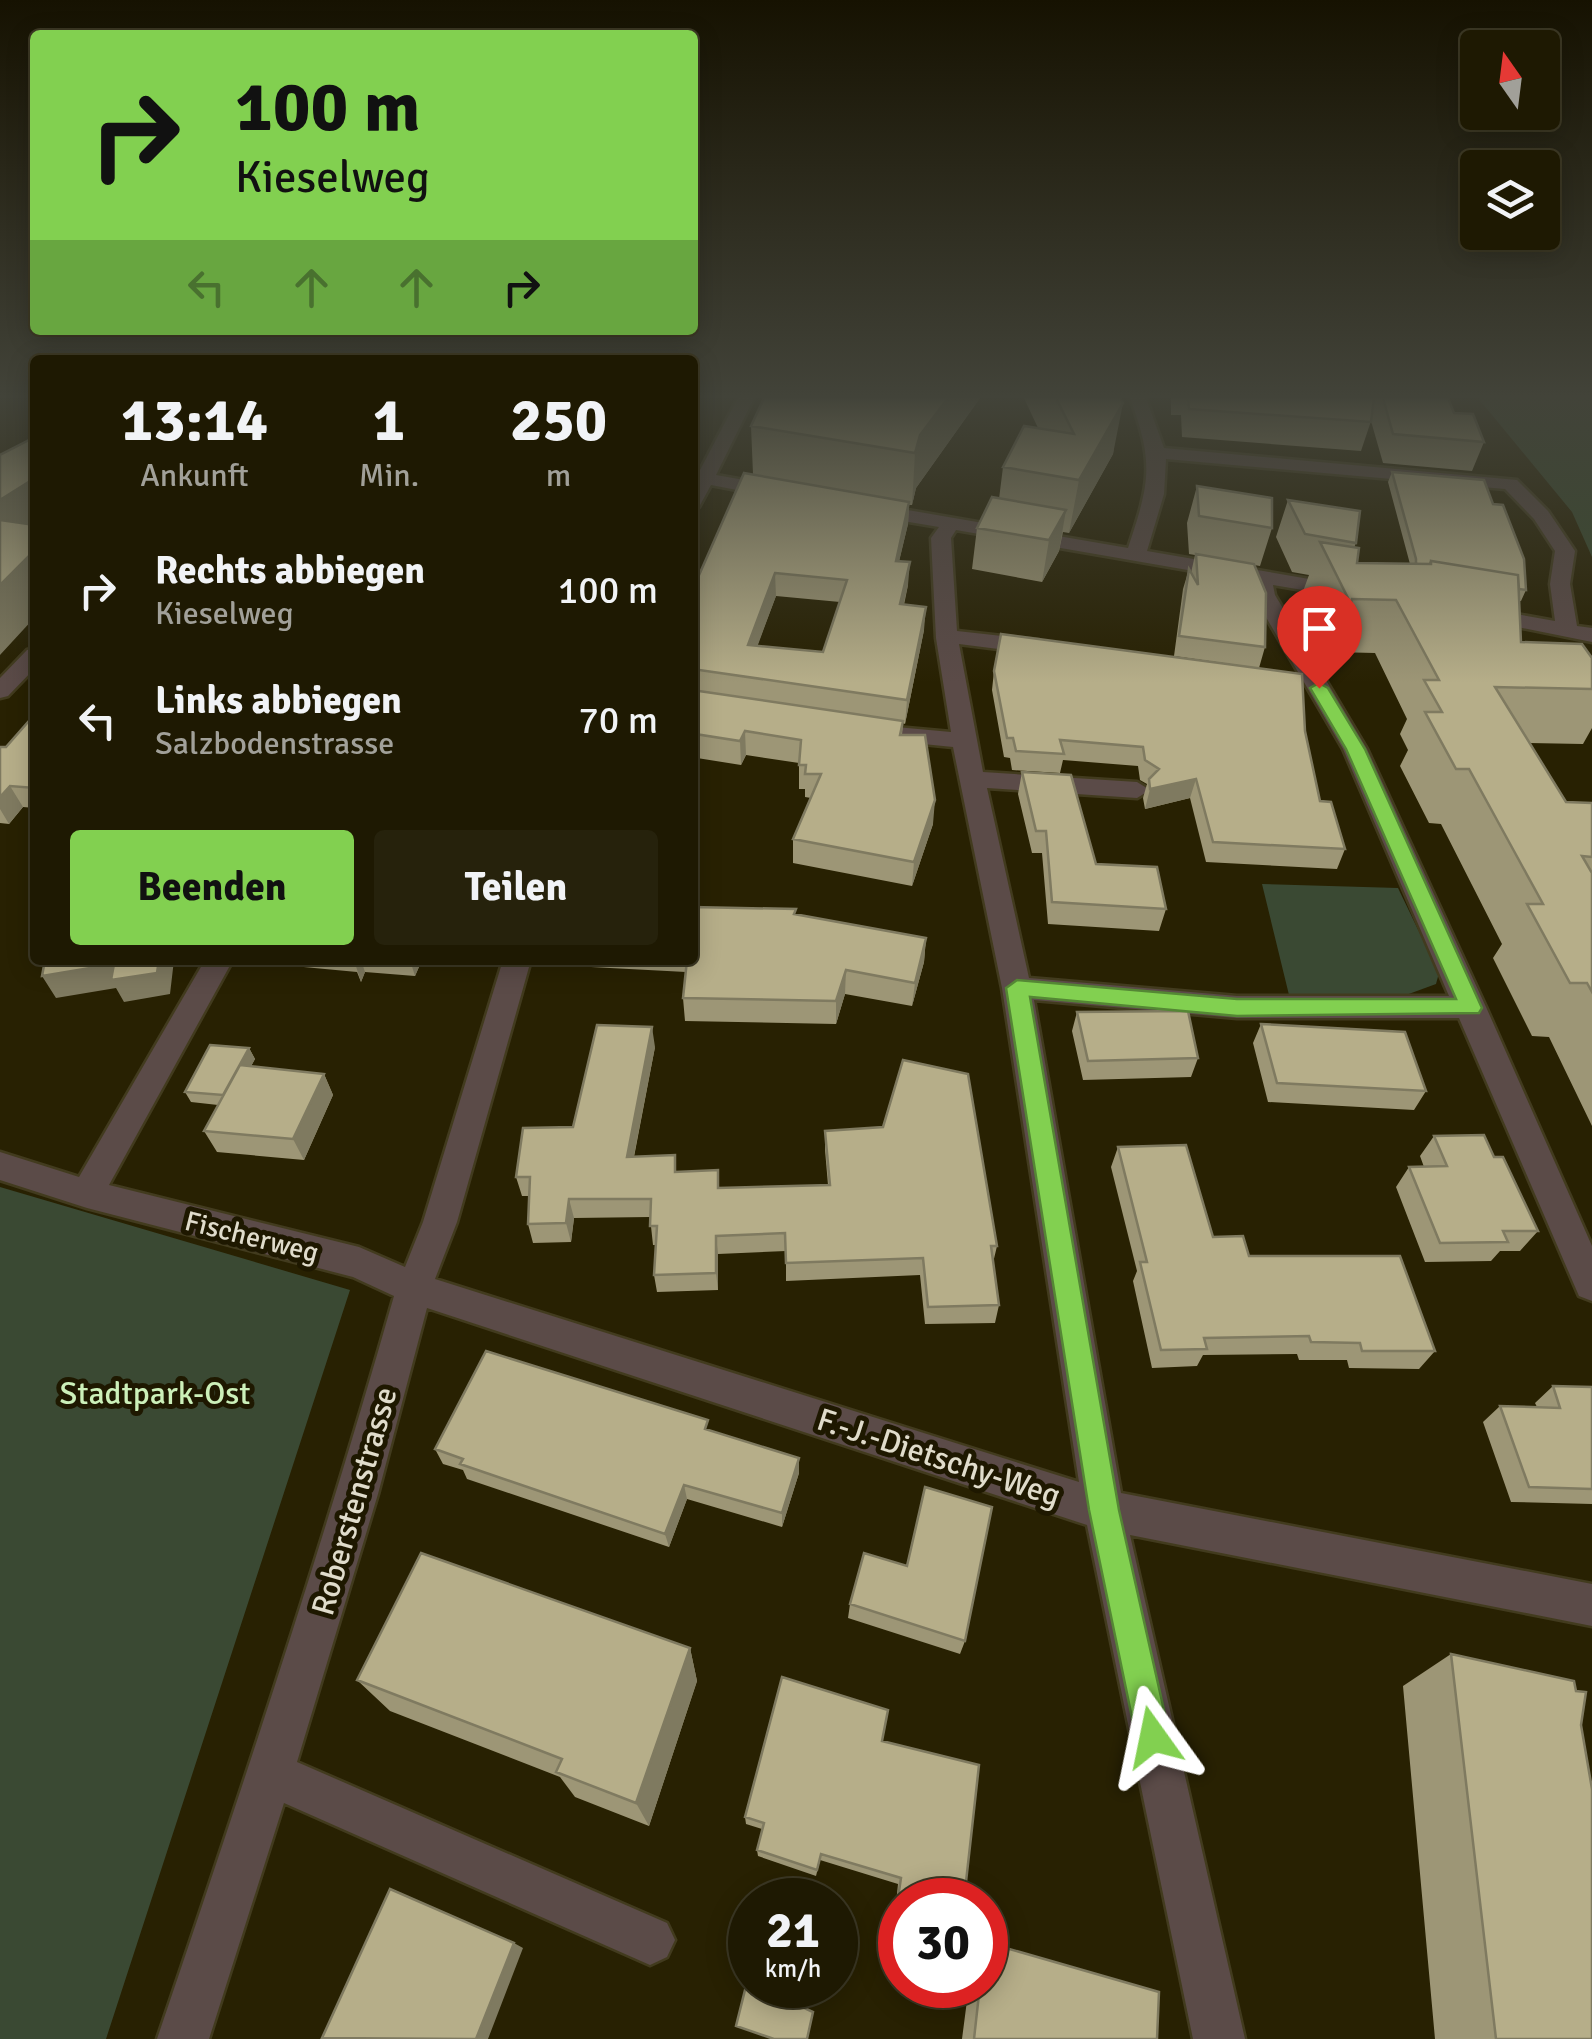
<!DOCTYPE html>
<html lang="de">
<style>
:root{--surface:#1e1902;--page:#26220c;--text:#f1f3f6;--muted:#a1a099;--line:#3c3824;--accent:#82d050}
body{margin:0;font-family:Signika,sans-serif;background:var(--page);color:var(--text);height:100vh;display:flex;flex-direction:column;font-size:38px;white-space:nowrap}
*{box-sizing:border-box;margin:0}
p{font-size:32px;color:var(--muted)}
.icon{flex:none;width:55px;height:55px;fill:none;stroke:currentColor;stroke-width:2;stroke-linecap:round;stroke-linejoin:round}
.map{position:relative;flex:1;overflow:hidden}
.side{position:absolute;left:30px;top:355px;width:668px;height:610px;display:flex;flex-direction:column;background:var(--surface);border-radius:10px;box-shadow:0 5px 25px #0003,0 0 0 2px var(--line)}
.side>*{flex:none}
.hud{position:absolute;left:30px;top:30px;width:668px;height:305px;border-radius:10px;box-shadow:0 5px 25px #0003,0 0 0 2px var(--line);background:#82d050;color:#111;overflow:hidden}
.needle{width:65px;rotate:346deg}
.fabs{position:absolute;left:1460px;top:30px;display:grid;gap:20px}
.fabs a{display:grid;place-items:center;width:100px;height:100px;border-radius:10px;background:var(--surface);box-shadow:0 5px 25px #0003,0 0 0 2px var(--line);font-size:50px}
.speed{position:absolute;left:728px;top:1878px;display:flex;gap:20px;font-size:50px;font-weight:700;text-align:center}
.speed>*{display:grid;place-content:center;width:130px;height:130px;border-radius:50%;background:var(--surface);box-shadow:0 5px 25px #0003,0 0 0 2px var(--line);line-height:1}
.speed small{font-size:25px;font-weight:400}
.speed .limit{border:15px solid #d22;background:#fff;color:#111}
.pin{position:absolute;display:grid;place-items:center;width:85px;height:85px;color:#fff;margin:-102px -42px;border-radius:50% 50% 50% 0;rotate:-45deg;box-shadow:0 0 10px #0007}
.pin .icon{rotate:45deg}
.me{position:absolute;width:110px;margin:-55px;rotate:348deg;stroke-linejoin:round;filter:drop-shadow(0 0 8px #0008)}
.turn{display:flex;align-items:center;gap:35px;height:210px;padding:0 40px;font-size:45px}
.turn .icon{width:130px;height:130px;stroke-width:2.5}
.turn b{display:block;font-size:70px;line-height:85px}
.lanes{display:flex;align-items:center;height:95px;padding:0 40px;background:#0003;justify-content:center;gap:50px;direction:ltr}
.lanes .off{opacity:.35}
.eta{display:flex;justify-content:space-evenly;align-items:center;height:170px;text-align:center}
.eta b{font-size:60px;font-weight:700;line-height:70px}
.action{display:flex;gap:20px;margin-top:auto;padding:20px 40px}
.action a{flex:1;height:115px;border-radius:10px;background:var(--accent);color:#111;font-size:40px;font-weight:700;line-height:115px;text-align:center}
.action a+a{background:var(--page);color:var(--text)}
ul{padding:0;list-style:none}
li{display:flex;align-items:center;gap:30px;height:130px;padding:0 40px}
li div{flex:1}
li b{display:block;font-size:38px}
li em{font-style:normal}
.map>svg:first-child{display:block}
</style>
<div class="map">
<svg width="1592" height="2039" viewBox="0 0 1592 2039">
<rect width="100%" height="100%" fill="#282102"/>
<path fill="#3a4933" d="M 1262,884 L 1398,888 L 1439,973 L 1436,984 L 1406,995 L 1289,995 Z
M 0,1187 L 350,1290 L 106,2039 L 0,2039 Z"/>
<path fill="#394b2f" d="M 1478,398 L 1592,398 L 1592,557 L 1572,512 Z"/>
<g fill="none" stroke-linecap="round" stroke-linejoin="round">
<g stroke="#423b1e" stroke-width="5">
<path id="minor" d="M 738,398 L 754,398 L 716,475 L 778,486 L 787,492 L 778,498 L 711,485 L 699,507 L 692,509 L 692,471 L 699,472 Z
M 1130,398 L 1146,398 L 1164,448 L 1517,480 L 1548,511 L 1575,551 L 1570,584 L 1577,626 L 1592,628 L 1592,642 L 1483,620 L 1472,614 L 1483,608 L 1555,621 L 1550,584 L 1555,551 L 1534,519 L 1505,489 L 1166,459 L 1164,494 L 1147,551 L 1344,585 L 1354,591 L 1344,597 L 1273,585 L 1275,595 L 1367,749 L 1486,1007 L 1592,1246 L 1592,1301 L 1579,1296 L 1459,1018 L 1237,1018 L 1034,1000 L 1121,1493 L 1592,1584 L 1592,1626 L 1130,1535 L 1245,2039 L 1193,2039 L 1087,1525 L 427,1308 L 378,1494 L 297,1762 L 667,1923 L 675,1940 L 667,1957 L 650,1965 L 284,1803 L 209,2039 L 157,2039 C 241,1792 323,1546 394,1296 L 353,1277 L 87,1208 L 0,1180 L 0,1152 L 79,1177 L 205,960 L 233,960 L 109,1185 L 359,1247 L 405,1267 L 423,1222 L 503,960 L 531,960 L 457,1222 L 435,1279 L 1079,1482 L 1002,988 L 953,747 L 863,738 L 851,731 L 863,724 L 951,732 L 936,638 L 931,538 L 939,527 L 867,515 L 857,509 L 867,503 L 1128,548 C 1150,482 1154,463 1130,398 ZM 956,530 L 1251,581 L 1253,595 L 1343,749 L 1449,996 L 1237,996 L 1029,978 L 987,788 L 1137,798 L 1150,790 L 1137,782 L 983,772 L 959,644 L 1039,654 L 1050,647 L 1039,640 L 957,631 L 951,538 Z
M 35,648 L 35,668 L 8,696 L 0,698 L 0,678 L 27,650 Z"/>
</g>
<use href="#minor" fill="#5b4b48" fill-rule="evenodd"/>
</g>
<path fill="#9d9676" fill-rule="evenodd" d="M 980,398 L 916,488 L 912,505 L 909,505 L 908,524 L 899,561 L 908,585 L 904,605 L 924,630 L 905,724 L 903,723 L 902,735 L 933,824 L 912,886 L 793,863 L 793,839 L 811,798 L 805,797 L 805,789 L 799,789 L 799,763 L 746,755 L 741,765 L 697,758 L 692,783 L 692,591 L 753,474 L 751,426 ZM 776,596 L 840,602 L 823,652 L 757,646 Z
M 1024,398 L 1120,398 L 1113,454 L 1069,533 L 1063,532 L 1059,551 L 1042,582 L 972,569 L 977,528 L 999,499 L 1003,467 L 1038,428 Z
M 1171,398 L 1448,398 L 1454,413 L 1484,442 L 1472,471 L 1383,463 L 1371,421 L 1361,451 L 1182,437 L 1181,415 L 1171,415 Z
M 1392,472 L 1526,590 L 1521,601 L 1519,601 L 1521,642 L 1592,658 L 1592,728 L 1583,744 L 1529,743 L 1566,802 L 1592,803 L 1592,1126 L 1549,1037 L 1532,1036 L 1493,958 L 1502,944 L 1441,824 L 1429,823 L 1400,766 L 1408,750 L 1400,734 L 1407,719 L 1375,653 L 1333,652 L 1331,657 L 1302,594 L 1309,575 L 1292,572 L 1276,537 L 1288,500 L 1356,543 L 1354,548 L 1357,563 L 1410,564 L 1388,482 Z
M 1197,486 L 1272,528 L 1260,566 L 1254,565 L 1265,647 L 1259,668 L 1174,656 L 1183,589 L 1189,569 L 1191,573 L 1195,555 L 1189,554 L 1187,523 Z
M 994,671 L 1320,801 L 1345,849 L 1337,869 L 1206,862 L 1190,798 L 1145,809 L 1143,798 L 1147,784 L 1140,780 L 1138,766 L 1063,760 L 1060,773 L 1012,770 L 1010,758 L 1004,757 L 992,690 Z
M 35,714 L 35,808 L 23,807 L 9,824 L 0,823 L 0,747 L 6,747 Z
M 1022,772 L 1096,864 L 1166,909 L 1159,931 L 1048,924 L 1042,853 L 1032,853 L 1018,794 Z
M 796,915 L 926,938 L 924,962 L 912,1006 L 845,994 L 836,1024 L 685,1021 L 683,998 L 686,972 L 591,967 L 590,960 L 692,960 Z
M 260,960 L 422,960 L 415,976 L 365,972 L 361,982 L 357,972 L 261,963 Z
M 1077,1012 L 1198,1058 L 1191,1077 L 1083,1080 L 1072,1031 Z
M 1261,1024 L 1426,1091 L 1414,1110 L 1268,1102 L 1253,1043 Z
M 655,1047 L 634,1157 L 720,1188 L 828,1185 L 825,1150 L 825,1131 L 997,1246 L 993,1263 L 999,1305 L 995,1323 L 925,1324 L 920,1275 L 786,1281 L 786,1251 L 718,1254 L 718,1290 L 657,1292 L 654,1275 L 656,1245 L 653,1245 L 650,1217 L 574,1218 L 571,1242 L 533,1243 L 528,1224 L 529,1196 L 522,1196 L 516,1177 L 573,1127 Z
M 249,1048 L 255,1059 L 251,1066 L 324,1074 L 333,1095 L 304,1160 L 217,1152 L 204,1131 L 218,1105 L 191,1102 L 185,1092 Z
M 1434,1136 L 1494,1157 L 1538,1231 L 1520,1251 L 1500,1251 L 1491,1261 L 1425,1262 L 1396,1187 L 1409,1167 L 1424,1167 L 1420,1156 Z
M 1118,1147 L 1213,1237 L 1435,1351 L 1419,1369 L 1349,1368 L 1347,1360 L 1299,1360 L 1297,1354 L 1203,1355 L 1197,1366 L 1152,1368 L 1133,1281 L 1137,1271 L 1111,1167 Z
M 1553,1386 L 1592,1387 L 1592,1504 L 1511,1502 L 1483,1422 L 1500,1406 L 1537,1407 L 1535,1403 Z
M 710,1431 L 799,1473 L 782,1527 L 687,1499 L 669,1547 L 467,1479 L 463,1470 L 443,1464 L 435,1449 Z
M 850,1604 L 965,1641 L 960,1654 L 848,1618 Z
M 690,1648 L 697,1681 L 649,1826 L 575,1797 L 560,1777 L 390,1711 L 357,1680 Z
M 1451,1654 L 1581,1725 L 1592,2039 L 1435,2039 L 1403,1686 Z
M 882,1741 L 964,1900 L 900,1900 L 900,1904 L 896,1903 L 898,1884 L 820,1860 L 816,1876 L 758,1856 L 757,1850 L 762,1829 L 746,1824 L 745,1817 Z
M 969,1985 L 985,1985 L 1157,2039 L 962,2039 Z"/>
<path fill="#7f7a60" d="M 948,398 L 980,398 L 916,488 L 912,505 L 915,453 L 920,435 Z
M 1123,403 L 1113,454 L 1069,533 L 1079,480 Z
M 35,478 L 35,534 L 0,558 L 0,500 Z
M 909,502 L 908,524 L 894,583 L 896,561 Z
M 1066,510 L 1059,551 L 1042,582 L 1049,540 Z
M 35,550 L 35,617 L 0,655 L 0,585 Z
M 910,562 L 908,585 L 898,628 L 900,604 Z
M 775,573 L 776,596 L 749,669 L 748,645 Z
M 926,607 L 924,630 L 905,724 L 907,700 Z
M 745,731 L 746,755 L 741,765 L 740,741 Z
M 695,734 L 697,758 L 692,783 L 692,748 Z
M 1196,779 L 1190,798 L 1145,809 L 1150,789 Z
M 10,786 L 23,807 L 9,824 L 0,809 L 0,797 Z
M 935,800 L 933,824 L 912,886 L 914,862 Z
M 926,938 L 924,962 L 912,1006 L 915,983 Z
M 159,960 L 174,960 L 170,994 L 124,1002 L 116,988 L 56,998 L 42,976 L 114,964 Z
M 354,960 L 361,960 L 365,972 L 361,982 Z
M 410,960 L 422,960 L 415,976 Z
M 846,970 L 845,994 L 836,1024 L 836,1001 Z
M 652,1027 L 655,1047 L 630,1176 L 627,1157 Z
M 249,1048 L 255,1059 L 230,1106 L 224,1096 Z
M 324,1074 L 333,1095 L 304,1160 L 293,1139 Z
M 569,1199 L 574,1218 L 571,1242 L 566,1223 Z
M 716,1236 L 718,1254 L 718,1290 L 716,1273 Z
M 799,1458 L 799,1473 L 782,1527 L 782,1513 Z
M 684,1485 L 687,1499 L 669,1547 L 665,1534 Z
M 690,1648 L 697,1681 L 649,1826 L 636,1803 Z
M 514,1943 L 523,1948 L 488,2039 L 476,2039 Z"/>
<path fill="#b6ae89" stroke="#7f7a60" stroke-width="2.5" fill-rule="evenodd" d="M 764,398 L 948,398 L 920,435 L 915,453 L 751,426 Z
M 1056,398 L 1120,398 L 1123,403 L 1079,480 L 1003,467 L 1024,426 L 1074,434 Z
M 1188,398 L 1374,398 L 1371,422 L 1189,409 Z
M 1383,398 L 1448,398 L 1454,413 L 1473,414 L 1484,442 L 1393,434 Z
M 35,437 L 35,478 L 0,500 L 0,455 Z
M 1392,472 L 1484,480 L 1493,504 L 1503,505 L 1524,559 L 1526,590 L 1519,589 L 1518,575 L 1431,561 L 1430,564 L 1416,564 L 1416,559 Z
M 744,473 L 909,502 L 896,561 L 910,562 L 900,604 L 926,607 L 907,700 L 692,669 L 692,591 ZM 775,573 L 847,580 L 823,652 L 748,645 Z
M 1197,486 L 1272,498 L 1272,528 L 1199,516 Z
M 992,497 L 1066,510 L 1049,540 L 977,528 Z
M 1288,500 L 1360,511 L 1356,543 L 1305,534 Z
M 0,520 L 35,525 L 35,550 L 0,585 Z
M 1320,542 L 1359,548 L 1357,563 L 1431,564 L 1431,561 L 1518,575 L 1521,642 L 1582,644 L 1592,658 L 1592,689 L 1495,687 L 1566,802 L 1592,803 L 1592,857 L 1582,856 L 1592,873 L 1592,992 L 1587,983 L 1570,983 L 1527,904 L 1543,904 L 1469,769 L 1456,769 L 1425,712 L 1442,712 L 1424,680 L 1439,680 L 1396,600 L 1352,599 L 1351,604 Z
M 1196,554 L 1254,564 L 1266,593 L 1265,647 L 1179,636 L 1189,569 L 1198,585 Z
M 1001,634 L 1302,674 L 1305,731 L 1320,801 L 1331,802 L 1345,849 L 1213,842 L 1196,779 L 1150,789 L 1149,779 L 1159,769 L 1145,760 L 1143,747 L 1060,740 L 1064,754 L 1016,751 L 1013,738 L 1007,738 L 994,671 Z
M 692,690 L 903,721 L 900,735 L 925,735 L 935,800 L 914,862 L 793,839 L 821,774 L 805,774 L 806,765 L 799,765 L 801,740 L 745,731 L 740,741 L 695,734 L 692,748 Z
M 35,714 L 35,788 L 10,786 L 0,797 L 0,747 L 6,747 Z
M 1022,772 L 1071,775 L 1096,864 L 1157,867 L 1166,909 L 1052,902 L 1046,831 L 1036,831 Z
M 692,907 L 796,909 L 794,914 L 926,938 L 915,983 L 846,970 L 836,1001 L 683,998 L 687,960 L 692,960 Z
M 45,960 L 159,960 L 157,973 L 111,980 L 114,964 L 42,976 Z
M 1188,1011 L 1198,1058 L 1088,1061 L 1077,1012 Z
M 1261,1024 L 1405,1032 L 1426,1091 L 1277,1083 Z
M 597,1025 L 652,1027 L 627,1157 L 675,1155 L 675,1172 L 718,1170 L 718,1188 L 830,1185 L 825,1131 L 883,1127 L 903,1060 L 968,1074 L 997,1246 L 991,1246 L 999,1305 L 928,1307 L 923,1258 L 786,1263 L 785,1233 L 716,1236 L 716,1273 L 654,1275 L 657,1226 L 650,1226 L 651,1199 L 569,1199 L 566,1223 L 528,1224 L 530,1177 L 516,1177 L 523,1128 L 573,1127 Z
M 210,1045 L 249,1048 L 223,1095 L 185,1092 Z
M 240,1065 L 324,1074 L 293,1139 L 204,1131 Z
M 1484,1135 L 1494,1157 L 1503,1157 L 1538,1231 L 1503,1231 L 1508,1242 L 1440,1243 L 1409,1167 L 1447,1166 L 1434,1136 Z
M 1186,1145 L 1213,1237 L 1243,1236 L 1249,1256 L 1400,1256 L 1435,1351 L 1362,1351 L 1360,1343 L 1311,1342 L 1309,1336 L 1204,1338 L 1207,1349 L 1161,1350 L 1140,1262 L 1147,1262 L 1118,1147 Z
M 486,1351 L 708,1420 L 705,1429 L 799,1458 L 782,1513 L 684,1485 L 665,1534 L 460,1464 L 463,1459 L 435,1449 Z
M 1553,1386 L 1592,1387 L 1592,1489 L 1529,1487 L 1500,1406 L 1560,1408 Z
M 925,1487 L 992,1507 L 965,1641 L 850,1604 L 864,1553 L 907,1566 Z
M 421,1553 L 690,1648 L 636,1803 L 556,1772 L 562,1759 L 357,1680 Z
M 1451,1654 L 1574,1681 L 1576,1691 L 1586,1692 L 1581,1725 L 1592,1789 L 1592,2039 L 1496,2039 Z
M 782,1677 L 888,1710 L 882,1741 L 979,1765 L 964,1900 L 906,1900 L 898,1898 L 901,1878 L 821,1854 L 817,1870 L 757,1850 L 764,1823 L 745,1817 Z
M 390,1889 L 514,1943 L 476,2039 L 322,2038 Z
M 985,1942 L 1159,1992 L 1157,2039 L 974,2039 L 980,1985 L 985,1985 Z
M 746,1986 L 758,1991 L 759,1987 L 813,2012 L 807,2039 L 774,2039 L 736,2026 Z"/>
<linearGradient id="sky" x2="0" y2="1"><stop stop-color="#161201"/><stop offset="0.58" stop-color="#424339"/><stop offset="1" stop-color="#424339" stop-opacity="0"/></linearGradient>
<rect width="1592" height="683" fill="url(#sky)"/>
<path fill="#82d050" stroke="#548734" stroke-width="2.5" d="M 1319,683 L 1328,688 L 1365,749 L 1482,1008 L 1479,1013 L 1237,1016 L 1030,997 L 1119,1510 L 1170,1737 L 1165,1749 L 1153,1754 L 1141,1749 L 1136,1737 L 1089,1510 L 1006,988 L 1017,980 L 1237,999 L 1456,999 L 1346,749 L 1310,688 Z"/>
<g text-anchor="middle" stroke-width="10" stroke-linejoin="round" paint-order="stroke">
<g font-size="28" fill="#e0dccb" stroke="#1e1800">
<text transform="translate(252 1236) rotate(14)" y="10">Fischerweg</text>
</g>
<g font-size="32" fill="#ccf0b9" stroke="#1e1800">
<text x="155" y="1404">Stadtpark-Ost</text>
</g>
<g font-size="32" fill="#e0dccb" stroke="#1e1800">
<text transform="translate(939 1457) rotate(18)" y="11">F.-J.-Dietschy-Weg</text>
<text transform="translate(354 1501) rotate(-74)" y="11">Roberstenstrasse</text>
</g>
</g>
</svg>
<div class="fabs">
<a><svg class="needle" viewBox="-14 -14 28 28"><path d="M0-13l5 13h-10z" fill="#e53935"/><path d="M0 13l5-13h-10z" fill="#a1a099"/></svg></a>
<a><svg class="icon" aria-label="layers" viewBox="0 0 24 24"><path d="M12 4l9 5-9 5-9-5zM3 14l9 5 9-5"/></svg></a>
</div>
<div class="speed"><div>21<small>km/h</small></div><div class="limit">30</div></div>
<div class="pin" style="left:1319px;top:688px;background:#d93025"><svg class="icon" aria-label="arrive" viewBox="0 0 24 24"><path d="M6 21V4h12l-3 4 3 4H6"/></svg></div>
<svg class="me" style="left:1153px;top:1737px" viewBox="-20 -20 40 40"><path d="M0-17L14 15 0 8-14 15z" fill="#82d050" stroke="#fff" stroke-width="4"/></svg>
<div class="hud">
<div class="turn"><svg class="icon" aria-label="right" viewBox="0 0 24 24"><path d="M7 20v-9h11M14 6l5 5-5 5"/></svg><div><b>100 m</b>Kieselweg</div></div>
<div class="lanes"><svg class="icon off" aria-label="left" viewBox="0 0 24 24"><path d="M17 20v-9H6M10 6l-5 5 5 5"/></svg><svg class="icon off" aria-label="ahead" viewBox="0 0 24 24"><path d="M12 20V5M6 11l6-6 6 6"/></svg><svg class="icon off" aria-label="ahead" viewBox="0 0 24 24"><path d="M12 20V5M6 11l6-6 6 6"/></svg><svg class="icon" aria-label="right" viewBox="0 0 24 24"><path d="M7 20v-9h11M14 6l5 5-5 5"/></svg></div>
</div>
<section class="side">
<div class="eta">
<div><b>13:14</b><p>Ankunft</p></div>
<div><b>1</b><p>Min.</p></div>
<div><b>250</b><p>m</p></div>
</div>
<ul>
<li><svg class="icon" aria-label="right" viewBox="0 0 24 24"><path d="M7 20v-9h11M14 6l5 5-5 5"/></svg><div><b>Rechts abbiegen</b><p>Kieselweg</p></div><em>100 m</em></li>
<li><svg class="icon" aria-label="left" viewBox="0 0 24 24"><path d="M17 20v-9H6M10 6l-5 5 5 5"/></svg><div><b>Links abbiegen</b><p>Salzbodenstrasse</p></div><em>70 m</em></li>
</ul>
<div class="action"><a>Beenden</a><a>Teilen</a></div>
</section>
</div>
